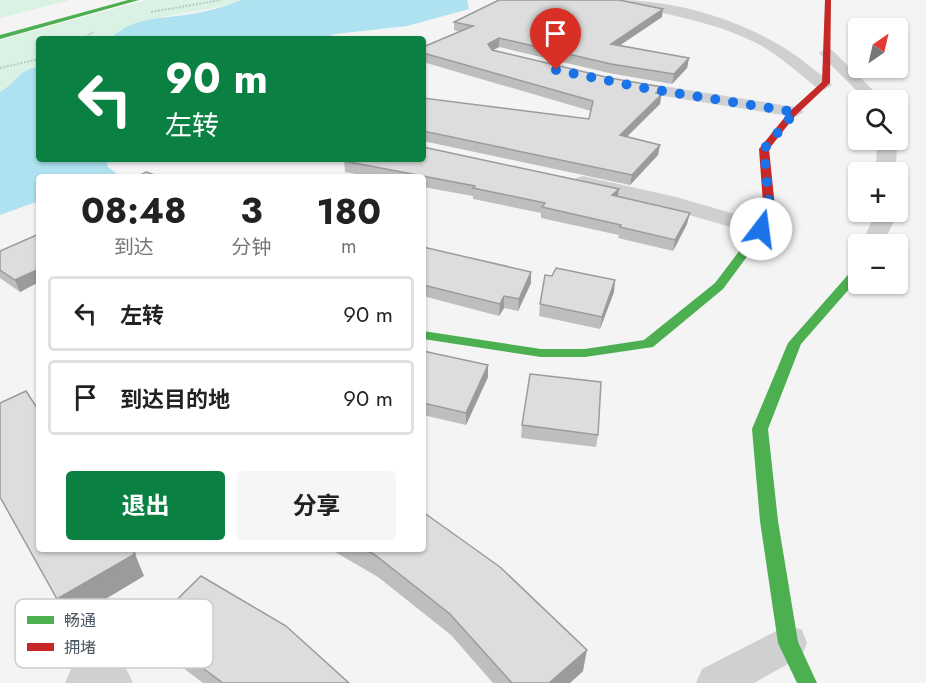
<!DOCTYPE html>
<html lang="zh">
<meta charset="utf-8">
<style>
:root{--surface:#fff;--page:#f6f6f6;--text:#222;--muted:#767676;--line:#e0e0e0;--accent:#0b8043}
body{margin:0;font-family:Jost,"Noto Sans SC",sans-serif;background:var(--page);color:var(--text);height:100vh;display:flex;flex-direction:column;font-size:22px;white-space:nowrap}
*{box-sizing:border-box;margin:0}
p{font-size:20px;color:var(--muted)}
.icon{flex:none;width:33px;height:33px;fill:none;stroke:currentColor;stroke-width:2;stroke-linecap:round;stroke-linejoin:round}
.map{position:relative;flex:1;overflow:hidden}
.details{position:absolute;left:36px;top:174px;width:390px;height:378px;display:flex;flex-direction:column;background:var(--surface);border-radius:6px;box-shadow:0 2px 4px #0004}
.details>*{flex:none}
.hud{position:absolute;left:36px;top:36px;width:390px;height:126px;border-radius:6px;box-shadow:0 2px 4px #0004;background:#0b8043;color:#fff;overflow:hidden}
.needle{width:39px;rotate:34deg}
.fabs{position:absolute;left:848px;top:18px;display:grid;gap:12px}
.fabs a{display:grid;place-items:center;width:60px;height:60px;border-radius:6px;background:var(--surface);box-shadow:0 2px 4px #0004;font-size:30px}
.pin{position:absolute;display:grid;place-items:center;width:51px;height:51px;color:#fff;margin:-62px -26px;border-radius:50% 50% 50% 0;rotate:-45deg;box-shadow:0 0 6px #0007}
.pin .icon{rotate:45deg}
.me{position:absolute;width:66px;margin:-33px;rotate:15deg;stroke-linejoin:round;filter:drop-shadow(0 0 4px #0008)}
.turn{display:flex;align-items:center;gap:21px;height:126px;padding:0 30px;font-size:27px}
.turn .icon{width:78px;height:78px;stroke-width:2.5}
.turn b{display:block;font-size:42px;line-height:51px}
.eta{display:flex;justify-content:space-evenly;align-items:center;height:102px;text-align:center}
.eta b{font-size:36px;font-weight:700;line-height:42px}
.primary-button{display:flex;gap:12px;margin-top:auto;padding:12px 30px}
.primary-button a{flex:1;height:69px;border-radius:6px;background:var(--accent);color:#fff;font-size:24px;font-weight:700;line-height:69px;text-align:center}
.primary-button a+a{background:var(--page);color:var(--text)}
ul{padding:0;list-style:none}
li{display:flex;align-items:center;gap:18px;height:75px;margin:0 12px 9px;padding:0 18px;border:3px solid var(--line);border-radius:6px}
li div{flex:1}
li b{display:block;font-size:22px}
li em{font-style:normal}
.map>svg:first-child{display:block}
</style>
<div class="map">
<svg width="926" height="683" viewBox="0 0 926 683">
<rect width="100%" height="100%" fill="#f4f4f4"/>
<path fill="#d9f2e3" d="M 0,0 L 70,0 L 0,18 Z
M 146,0 L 242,0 C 202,16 139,11 110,39 L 39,39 L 39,66 C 14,73 19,81 0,92 L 0,40 Z"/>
<path fill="#aee2f0" d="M 242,0 L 467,0 L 469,9 L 407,26 L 335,34 L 322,39 L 110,39 C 134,16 161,19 192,14 C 209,11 226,6 242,0 Z
M 39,66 L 39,159 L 106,159 L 108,167 L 121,177 L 39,177 L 39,201 L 0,215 L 0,92 C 19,81 14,73 39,66 Z"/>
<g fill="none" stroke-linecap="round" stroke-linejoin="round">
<path stroke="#bcc7c4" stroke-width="2" stroke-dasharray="2 1.5" stroke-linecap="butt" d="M 151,12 L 221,0
M 83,39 L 93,32
M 0,68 L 39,59"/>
<path fill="#ced0d2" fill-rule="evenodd" d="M 617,0 C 684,0 759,25 811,67 C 818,73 827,78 832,85 L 824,90 L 818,89 C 800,74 782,58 762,46 C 718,22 667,15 619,3 Z
M 827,48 L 832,50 L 883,100 L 866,100 L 819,53 Z
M 625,80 L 795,107 L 804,112 L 795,117 L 619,89 L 617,85 Z
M 877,140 L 897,140 L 896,172 L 876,172 Z
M 583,176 L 676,197 L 769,224 L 772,229 L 769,234 L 761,236 L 662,207 L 576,186 L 573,182 L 576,178 Z
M 872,212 L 894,212 L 894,221 L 883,244 L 861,244 L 872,221 Z
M 788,625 L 802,630 L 807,643 L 802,656 L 754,683 L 696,683 L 702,669 Z
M 103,652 C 120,659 126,666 133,683 L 65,683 L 71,669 Z"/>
<path fill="#4caf50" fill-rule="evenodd" d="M 128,0 L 139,0 L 0,39 L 0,35 Z
M 757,232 L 763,235 L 723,289 L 653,347 L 585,357 L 541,357 L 423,339 L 423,331 L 541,349 L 585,349 L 644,340 L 715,283 L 753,233 Z
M 858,267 L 858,279 L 801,344 L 768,429 L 778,521 L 798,642 L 817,683 L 797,683 L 778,643 L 760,521 L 752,429 L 788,343 L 854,268 Z"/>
<path fill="#c62828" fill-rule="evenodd" d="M 825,0 L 831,0 L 830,83 L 795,116 L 769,149 L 776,217 L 761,237 L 753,237 L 751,235 L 764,217 L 759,149 L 789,112 L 822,82 Z"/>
</g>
<path fill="#bebebf" d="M 662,17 L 620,45 L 689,58 L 687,68 L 672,84 L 609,73 L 499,47 L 492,50 L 662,94 L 660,104 L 627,137 L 660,145 L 658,155 L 630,185 L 423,141 L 423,98 L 589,119 L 591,111 L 423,62 L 423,47 L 459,32 L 454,30 L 454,22 Z
M 344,161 L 619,189 L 618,196 L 687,224 L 673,251 L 618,238 L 619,235 L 541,218 L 541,213 L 473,199 L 473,196 L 423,187 L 423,177 L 372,177 L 345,172 Z
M 39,234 L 39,282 L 20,292 L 0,278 L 0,251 Z
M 423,247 L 531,272 L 531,283 L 518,311 L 504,308 L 499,316 L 423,296 Z
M 552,276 L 615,280 L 614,292 L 600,329 L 539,316 L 540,304 Z
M 423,351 L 488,365 L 488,377 L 466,425 L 423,415 Z
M 522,425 L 598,435 L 596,447 L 521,438 Z
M 330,549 L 423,549 L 583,671 L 570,683 L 493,683 L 451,635 L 378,577 Z
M 148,628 L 349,683 L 203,683 L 158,649 Z"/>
<path fill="#9b9b9b" d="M 663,9 L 662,17 L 610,52 L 611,44 Z
M 499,38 L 499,47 L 488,53 L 488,44 Z
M 689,58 L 687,68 L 672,84 L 674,74 Z
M 662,87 L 660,104 L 618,145 L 620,135 Z
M 660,145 L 658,155 L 630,185 L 632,175 Z
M 619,189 L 617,199 L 612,195 Z
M 690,213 L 687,224 L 673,251 L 675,240 Z
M 39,269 L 39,282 L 20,292 L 15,280 Z
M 531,272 L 531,283 L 518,311 L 519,299 Z
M 615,280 L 614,292 L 600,329 L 602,317 Z
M 504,296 L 504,308 L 499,316 L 500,304 Z
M 488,365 L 488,377 L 466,425 L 466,413 Z
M 135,554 L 144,576 L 69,621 L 57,599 Z
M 587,650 L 583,671 L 570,683 L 549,683 Z"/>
<path fill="#ddddde" stroke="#9b9b9b" stroke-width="1.5" d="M 499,0 L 619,0 L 663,9 L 611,44 L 689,58 L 674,74 L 611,64 L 499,38 L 488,44 L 492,50 L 610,78 L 662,87 L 656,93 L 662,94 L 620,135 L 660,145 L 632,175 L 423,131 L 423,98 L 589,119 L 593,101 L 423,53 L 423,47 L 473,26 L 454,22 Z
M 423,147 L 619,189 L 612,195 L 690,213 L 675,240 L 620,227 L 621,225 L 542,207 L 545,203 L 473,188 L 475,186 L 344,161 L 346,159 L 423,159 Z
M 146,172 L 160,177 L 137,177 Z
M 39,234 L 39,269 L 15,280 L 0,270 L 0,251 Z
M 423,247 L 531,272 L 519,299 L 504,296 L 500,304 L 423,285 Z
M 556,268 L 615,280 L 602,317 L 540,304 L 545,275 L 552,276 Z
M 423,351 L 488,365 L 466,413 L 423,403 Z
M 530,374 L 601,382 L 598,435 L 522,425 Z
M 26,391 L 39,411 L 39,549 L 132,549 L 135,554 L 57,599 L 0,497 L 0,403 Z
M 423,512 L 500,567 L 587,650 L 549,683 L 512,683 L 450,614 L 375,555 L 364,549 L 423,549 Z
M 201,576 L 286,626 L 349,683 L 223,683 L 148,628 Z"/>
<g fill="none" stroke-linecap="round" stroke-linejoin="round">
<path stroke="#1a73e8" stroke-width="10" stroke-dasharray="0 18" d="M 556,70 L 644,88 L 795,112 L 764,149 L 770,217 L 761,229"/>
</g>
<rect x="15" y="599" width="198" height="69" rx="9" fill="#fff" stroke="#c9ccd0" stroke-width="1.5"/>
<rect x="27" y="616" width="27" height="8" fill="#4caf50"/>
<rect x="27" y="643" width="27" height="8" fill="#c62828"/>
<g font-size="16" fill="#4a5661">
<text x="64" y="626">畅通</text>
<text x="64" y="653">拥堵</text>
</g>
</svg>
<div class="fabs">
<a><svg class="needle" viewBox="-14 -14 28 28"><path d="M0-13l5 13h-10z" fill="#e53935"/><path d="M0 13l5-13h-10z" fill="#767676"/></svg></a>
<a><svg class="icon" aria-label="search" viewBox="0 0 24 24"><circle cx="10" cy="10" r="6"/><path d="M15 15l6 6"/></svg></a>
<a>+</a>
<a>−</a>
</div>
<div class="pin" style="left:556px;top:70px;background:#d93025"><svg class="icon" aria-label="arrive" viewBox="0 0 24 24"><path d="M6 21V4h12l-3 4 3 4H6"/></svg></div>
<svg class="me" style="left:761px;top:229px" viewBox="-20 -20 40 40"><circle r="19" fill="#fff"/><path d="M0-13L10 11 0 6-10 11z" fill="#1a73e8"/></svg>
<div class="hud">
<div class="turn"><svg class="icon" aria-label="left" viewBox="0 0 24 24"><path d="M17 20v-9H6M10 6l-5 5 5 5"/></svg><div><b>90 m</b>左转</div></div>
</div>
<section class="details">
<div class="eta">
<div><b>08:48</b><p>到达</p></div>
<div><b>3</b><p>分钟</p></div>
<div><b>180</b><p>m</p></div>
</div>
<ul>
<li><svg class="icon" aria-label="left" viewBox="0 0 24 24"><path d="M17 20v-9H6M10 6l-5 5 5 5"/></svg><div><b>左转</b></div><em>90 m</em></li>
<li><svg class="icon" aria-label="arrive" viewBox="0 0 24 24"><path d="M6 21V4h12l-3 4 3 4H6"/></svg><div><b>到达目的地</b></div><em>90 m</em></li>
</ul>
<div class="primary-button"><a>退出</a><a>分享</a></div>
</section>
</div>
